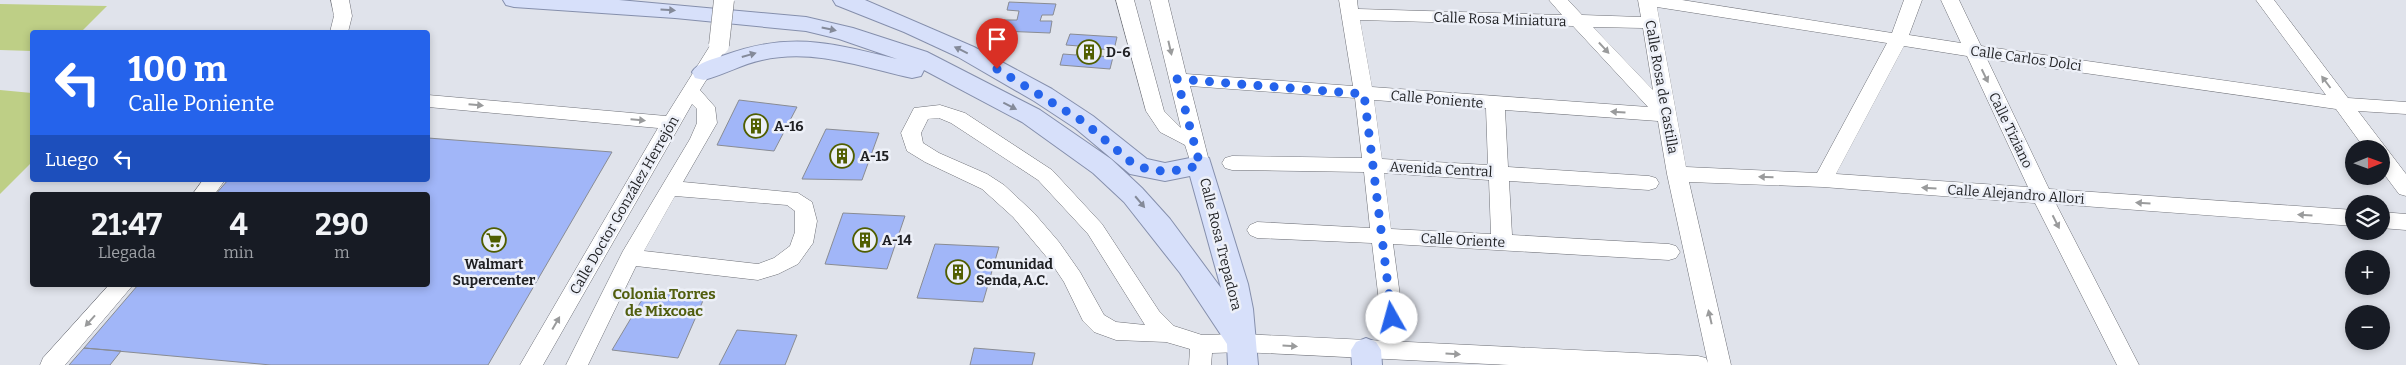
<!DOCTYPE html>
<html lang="es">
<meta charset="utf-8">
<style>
:root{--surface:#171b24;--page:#242831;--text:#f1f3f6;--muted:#9ea1a6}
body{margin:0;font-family:Bitter,serif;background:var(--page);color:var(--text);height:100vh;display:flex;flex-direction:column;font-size:19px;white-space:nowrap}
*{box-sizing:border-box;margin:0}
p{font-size:16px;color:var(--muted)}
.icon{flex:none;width:28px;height:28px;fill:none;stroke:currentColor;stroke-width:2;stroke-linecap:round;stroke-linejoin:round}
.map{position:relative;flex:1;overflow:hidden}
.details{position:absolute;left:30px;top:192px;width:400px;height:95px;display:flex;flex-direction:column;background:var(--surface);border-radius:5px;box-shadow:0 2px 8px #0003}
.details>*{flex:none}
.banner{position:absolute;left:30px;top:30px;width:400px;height:152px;border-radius:5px;box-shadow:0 2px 8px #0003;background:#2563eb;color:#fff;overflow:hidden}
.needle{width:32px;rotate:89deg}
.controls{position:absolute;left:2345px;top:140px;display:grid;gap:10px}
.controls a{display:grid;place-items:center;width:45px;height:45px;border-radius:50%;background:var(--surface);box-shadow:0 2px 8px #0003;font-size:25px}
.pin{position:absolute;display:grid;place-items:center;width:42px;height:42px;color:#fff;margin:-51px -21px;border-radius:50% 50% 50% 0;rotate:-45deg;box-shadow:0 0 5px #0007}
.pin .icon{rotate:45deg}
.me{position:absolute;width:55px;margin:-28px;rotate:353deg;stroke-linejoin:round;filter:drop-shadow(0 0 4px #0008)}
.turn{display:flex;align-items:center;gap:18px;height:105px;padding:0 15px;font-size:22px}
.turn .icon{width:65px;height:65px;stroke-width:2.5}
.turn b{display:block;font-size:35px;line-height:42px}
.then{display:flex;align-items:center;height:48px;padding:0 15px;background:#0003;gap:10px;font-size:19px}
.eta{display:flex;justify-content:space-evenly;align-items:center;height:85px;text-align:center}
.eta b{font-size:30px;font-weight:700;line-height:35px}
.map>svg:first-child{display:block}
</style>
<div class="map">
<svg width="2406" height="365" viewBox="0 0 2406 365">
<rect width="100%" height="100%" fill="#e0e3eb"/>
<path fill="#becf86" d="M 0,4 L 107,6 L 81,32 L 32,32 L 32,51 L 0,50 Z
M 0,90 L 32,93 L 32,162 L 0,194 Z"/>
<path fill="#a1b6f8" stroke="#898c93" d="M 1009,2 L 1056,4 L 1053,15 L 1042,15 L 1040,21 L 1052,21 L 1050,33 L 1001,31 L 1004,20 L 1017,20 L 1019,11 L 1007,10 Z
M 1070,34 L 1117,37 L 1114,50 L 1101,49 L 1099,56 L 1113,57 L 1110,69 L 1060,65 L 1063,54 L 1076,55 L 1079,46 L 1066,45 Z
M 739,100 L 797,107 L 774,151 L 717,145 Z
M 826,129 L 879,133 L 862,180 L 802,179 Z
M 428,138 L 612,152 L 488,365 L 271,365 L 84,348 L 138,285 L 428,285 L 428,195 L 215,195 L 228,180 L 428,180 Z
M 843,213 L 905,216 L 887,269 L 825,264 Z
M 935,244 L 999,247 L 983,302 L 917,298 Z
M 646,293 L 705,296 L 678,358 L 612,350 Z
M 737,330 L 797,335 L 785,365 L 719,365 Z
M 84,348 L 121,351 L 110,365 L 69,365 Z
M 974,348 L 1035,353 L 1032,365 L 970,365 Z"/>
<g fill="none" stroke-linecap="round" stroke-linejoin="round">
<g stroke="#6e7077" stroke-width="1">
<path id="minor" d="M 331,0 L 349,0 L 352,16 L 348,32 L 330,32 L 334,16 Z
M 1116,0 L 1134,0 L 1164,111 L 1181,128 L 1150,0 L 1168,0 L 1186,74 L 1353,86 L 1339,0 L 1357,0 L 1358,9 L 1562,15 L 1549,0 L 1568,0 L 1582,15 L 1641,17 L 1638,0 L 1682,0 L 1892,33 L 1904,0 L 1922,0 L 1909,35 L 1961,43 L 1941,0 L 1959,0 L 1981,46 L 2326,95 L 2256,0 L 2274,0 L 2348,98 L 2406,102 L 2406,114 L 2358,111 L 2406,174 L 2406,196 L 2399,194 L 2381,170 L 2381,149 L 2365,149 L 2336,109 L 1987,59 L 2049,189 L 2354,210 L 2354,226 L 2056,204 L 2139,365 L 2117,365 L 2035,203 L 1823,187 L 1689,182 L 1731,365 L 1509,365 L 1242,352 L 1212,353 L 1211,365 L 1189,365 L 1190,349 L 1166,342 L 1116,340 L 1094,332 L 1083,321 L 1064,282 L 1050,261 L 1013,217 L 982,189 L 925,162 L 907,151 L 901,133 L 914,108 L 940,105 L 965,113 L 1052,170 L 1102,224 L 1159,311 L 1174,326 L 1202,335 L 1242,334 L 1698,356 L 1706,358 L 1708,363 L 1667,174 L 1658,121 L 1505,110 L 1508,167 L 1649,176 L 1656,178 L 1659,183 L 1656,188 L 1649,190 L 1509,181 L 1512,235 L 1669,244 L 1676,246 L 1680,252 L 1676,258 L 1669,260 L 1393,244 L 1403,318 L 1400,324 L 1392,327 L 1384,324 L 1381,318 L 1372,243 L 1257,238 L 1250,235 L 1247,230 L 1250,225 L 1257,222 L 1370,228 L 1364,172 L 1232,170 L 1225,168 L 1222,163 L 1225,158 L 1232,156 L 1362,158 L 1355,98 L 1190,86 L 1210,165 L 1207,170 L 1200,172 L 1193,170 L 1185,145 L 1160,132 L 1146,111 ZM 1657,7 L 1887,43 L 1817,173 L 1686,167 ZM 1360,20 L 1573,26 L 1648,107 L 1372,87 ZM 1593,27 L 1643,28 L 1653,90 ZM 1904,46 L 1967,56 L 2028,187 L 1836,174 ZM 1374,100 L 1486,108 L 1488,165 L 1382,159 ZM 939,118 L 951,123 L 1038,180 L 1088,234 L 1145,325 L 1116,322 L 1104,315 L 1080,272 L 1059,242 L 1034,213 L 1004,185 L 987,174 L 939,153 L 923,143 L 921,133 L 928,119 ZM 1384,173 L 1489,180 L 1491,234 L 1391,229 Z
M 719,39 L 725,41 L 728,45 L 700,90 L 715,107 L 717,123 L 683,182 L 798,193 L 812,202 L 817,221 L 813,243 L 798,264 L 778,274 L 758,280 L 636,266 L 588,365 L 566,365 L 623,251 L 690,139 L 697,123 L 697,109 L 692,104 L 543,365 L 520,365 L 658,128 L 428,107 L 428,95 L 666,116 L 713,41 ZM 675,196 L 787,205 L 795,211 L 795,232 L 790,246 L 774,258 L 758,264 L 644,251 Z
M 203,180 L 225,180 L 214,195 L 192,195 Z
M 2381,212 L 2406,214 L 2406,230 L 2381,228 Z
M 109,285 L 133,285 L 65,365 L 40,365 L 43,358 Z"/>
</g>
<g stroke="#858fac" stroke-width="2">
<path id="major" d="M 503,0 L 619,0 L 806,17 L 853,28 L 927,52 L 1040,110 L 1111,159 L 1142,188 L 1170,219 L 1221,288 L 1190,176 L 1165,181 L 1130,174 L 1075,128 L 1034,101 L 958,57 L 904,32 L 836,5 L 833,0 L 865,0 L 974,47 L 1052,89 L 1093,116 L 1147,159 L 1165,163 L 1200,156 L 1209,158 L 1248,284 L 1253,309 L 1258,365 L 1228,365 L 1227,344 L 1180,273 L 1124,202 L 1093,173 L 1022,122 L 924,70 L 921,76 L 912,78 C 862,67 813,48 762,60 C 742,64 724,75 704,80 L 695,78 L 692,72 C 698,62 714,59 725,55 C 791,31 831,43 897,59 L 839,39 L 806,31 L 675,18 L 514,7 L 506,5 Z
M 1366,338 L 1376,342 L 1381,350 L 1382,365 L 1352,365 L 1351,350 L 1356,342 Z"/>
</g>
<use href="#minor" fill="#fff" fill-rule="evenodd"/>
<use href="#major" fill="#d7e0fa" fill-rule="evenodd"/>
<g stroke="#6e7077" stroke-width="21" stroke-linecap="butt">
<path id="minor-bridge" d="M 719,45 L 724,0"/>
</g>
<use href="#minor-bridge" stroke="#fff" stroke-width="20"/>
</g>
<defs><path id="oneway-solid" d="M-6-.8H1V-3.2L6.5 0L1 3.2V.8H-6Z" transform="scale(1.25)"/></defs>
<g fill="#848a99">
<use href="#oneway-solid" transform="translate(668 10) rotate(4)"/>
<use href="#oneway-solid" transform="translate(829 29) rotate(12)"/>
<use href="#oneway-solid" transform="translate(961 50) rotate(-154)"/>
<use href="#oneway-solid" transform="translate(749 55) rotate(-16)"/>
<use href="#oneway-solid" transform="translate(1010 106) rotate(27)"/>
<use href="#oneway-solid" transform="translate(1140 202) rotate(50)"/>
</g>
<g fill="#9a9b9c">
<use href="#oneway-solid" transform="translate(1170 48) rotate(77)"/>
<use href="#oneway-solid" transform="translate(1604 48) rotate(47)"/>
<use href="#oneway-solid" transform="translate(1985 76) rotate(64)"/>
<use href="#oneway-solid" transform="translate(2326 82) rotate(-127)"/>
<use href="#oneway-solid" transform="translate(476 105) rotate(5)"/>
<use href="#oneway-solid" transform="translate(1618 112) rotate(-176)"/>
<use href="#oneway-solid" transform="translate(638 120) rotate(5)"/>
<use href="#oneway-solid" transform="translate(1766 177) rotate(-178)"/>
<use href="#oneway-solid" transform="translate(1929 188) rotate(-176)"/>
<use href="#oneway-solid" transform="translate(2143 203) rotate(-176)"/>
<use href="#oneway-solid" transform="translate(2305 215) rotate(-176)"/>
<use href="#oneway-solid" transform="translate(2056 222) rotate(63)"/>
<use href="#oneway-solid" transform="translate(1710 317) rotate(-103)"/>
<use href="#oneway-solid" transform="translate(90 321) rotate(132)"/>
<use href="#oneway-solid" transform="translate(556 323) rotate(-60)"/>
<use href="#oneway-solid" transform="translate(1290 346) rotate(3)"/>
<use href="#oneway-solid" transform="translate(1453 354) rotate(3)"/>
</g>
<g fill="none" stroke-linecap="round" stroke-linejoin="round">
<path stroke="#2563eb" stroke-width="9" stroke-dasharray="0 16.2" d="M 997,69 L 1084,122 L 1131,162 C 1153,175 1176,172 1200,165 L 1177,79 L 1364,94 L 1392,318"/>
</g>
<defs>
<g id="building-ring" transform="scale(1.25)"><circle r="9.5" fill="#edf0f8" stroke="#505e00" stroke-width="1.5"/><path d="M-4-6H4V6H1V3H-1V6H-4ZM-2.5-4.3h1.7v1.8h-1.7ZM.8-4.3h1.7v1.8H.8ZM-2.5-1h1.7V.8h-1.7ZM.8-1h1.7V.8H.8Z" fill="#505e00"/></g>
<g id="supermarket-ring" transform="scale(1.25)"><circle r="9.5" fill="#edf0f8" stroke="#505e00" stroke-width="1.5"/><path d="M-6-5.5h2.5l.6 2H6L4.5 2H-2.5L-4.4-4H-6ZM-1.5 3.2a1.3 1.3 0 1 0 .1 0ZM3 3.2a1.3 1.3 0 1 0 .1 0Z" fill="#505e00"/></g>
</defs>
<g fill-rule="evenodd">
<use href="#building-ring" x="1089" y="52"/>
<use href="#building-ring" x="756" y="126"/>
<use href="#building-ring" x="842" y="156"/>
<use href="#supermarket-ring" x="494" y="240"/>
<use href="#building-ring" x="865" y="240"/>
<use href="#building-ring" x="958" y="272"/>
</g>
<g text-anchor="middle" stroke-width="5" stroke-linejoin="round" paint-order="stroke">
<g font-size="14" fill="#1f2023" stroke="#edf0f8">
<text transform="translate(1500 19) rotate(2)" y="5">Calle Rosa Miniatura</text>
<text transform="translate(2026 58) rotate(8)" y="5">Calle Carlos Dolci</text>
<text transform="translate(1662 87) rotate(80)" y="5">Calle Rosa de Castilla</text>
<text transform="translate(1437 99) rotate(5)" y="5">Calle Poniente</text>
<text transform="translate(2011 130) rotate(64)" y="5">Calle Tiziano</text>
<text transform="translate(1441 169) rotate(3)" y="5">Avenida Central</text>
<text transform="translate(2016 194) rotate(4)" y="5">Calle Alejandro Allori</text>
<text transform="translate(624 205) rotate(-60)" y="5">Calle Doctor González Herrejón</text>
<text transform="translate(1463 240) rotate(3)" y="5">Calle Oriente</text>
<text transform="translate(1221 244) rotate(76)" y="5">Calle Rosa Trepadora</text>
</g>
<g font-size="14" font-weight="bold" fill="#1f2023" stroke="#edf0f8" text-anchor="start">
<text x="1106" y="57">D-6</text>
<text x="774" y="131">A-16</text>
<text x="860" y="161">A-15</text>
<text x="882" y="245">A-14</text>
<text x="494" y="269" text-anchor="middle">Walmart<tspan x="494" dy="16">Supercenter</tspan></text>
<text x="976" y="269">Comunidad<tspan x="976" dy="16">Senda, A.C.</tspan></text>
</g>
<g font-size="15" font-weight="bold" fill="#515e0f" stroke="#edf0f8">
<text x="664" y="299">Colonia Torres<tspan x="664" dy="17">de Mixcoac</tspan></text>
</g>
</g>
</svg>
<div class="controls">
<a><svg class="needle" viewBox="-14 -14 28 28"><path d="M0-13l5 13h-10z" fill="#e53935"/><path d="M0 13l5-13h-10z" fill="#9ea1a6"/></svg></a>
<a><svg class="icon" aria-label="layers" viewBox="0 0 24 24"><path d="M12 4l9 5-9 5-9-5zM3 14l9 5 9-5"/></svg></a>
<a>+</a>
<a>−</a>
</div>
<div class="pin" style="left:997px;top:69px;background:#d93025"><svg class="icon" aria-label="arrive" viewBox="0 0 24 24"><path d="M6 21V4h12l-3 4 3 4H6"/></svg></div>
<svg class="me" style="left:1392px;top:318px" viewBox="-20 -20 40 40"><circle r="19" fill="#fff"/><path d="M0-13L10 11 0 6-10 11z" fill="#2563eb"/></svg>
<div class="banner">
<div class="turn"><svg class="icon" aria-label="left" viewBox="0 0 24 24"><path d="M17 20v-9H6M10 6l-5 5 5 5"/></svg><div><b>100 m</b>Calle Poniente</div></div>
<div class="then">Luego<svg class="icon" aria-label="left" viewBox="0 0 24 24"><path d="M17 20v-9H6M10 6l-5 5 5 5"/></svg></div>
</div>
<section class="details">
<div class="eta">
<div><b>21:47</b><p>Llegada</p></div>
<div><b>4</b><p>min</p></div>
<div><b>290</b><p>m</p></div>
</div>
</section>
</div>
